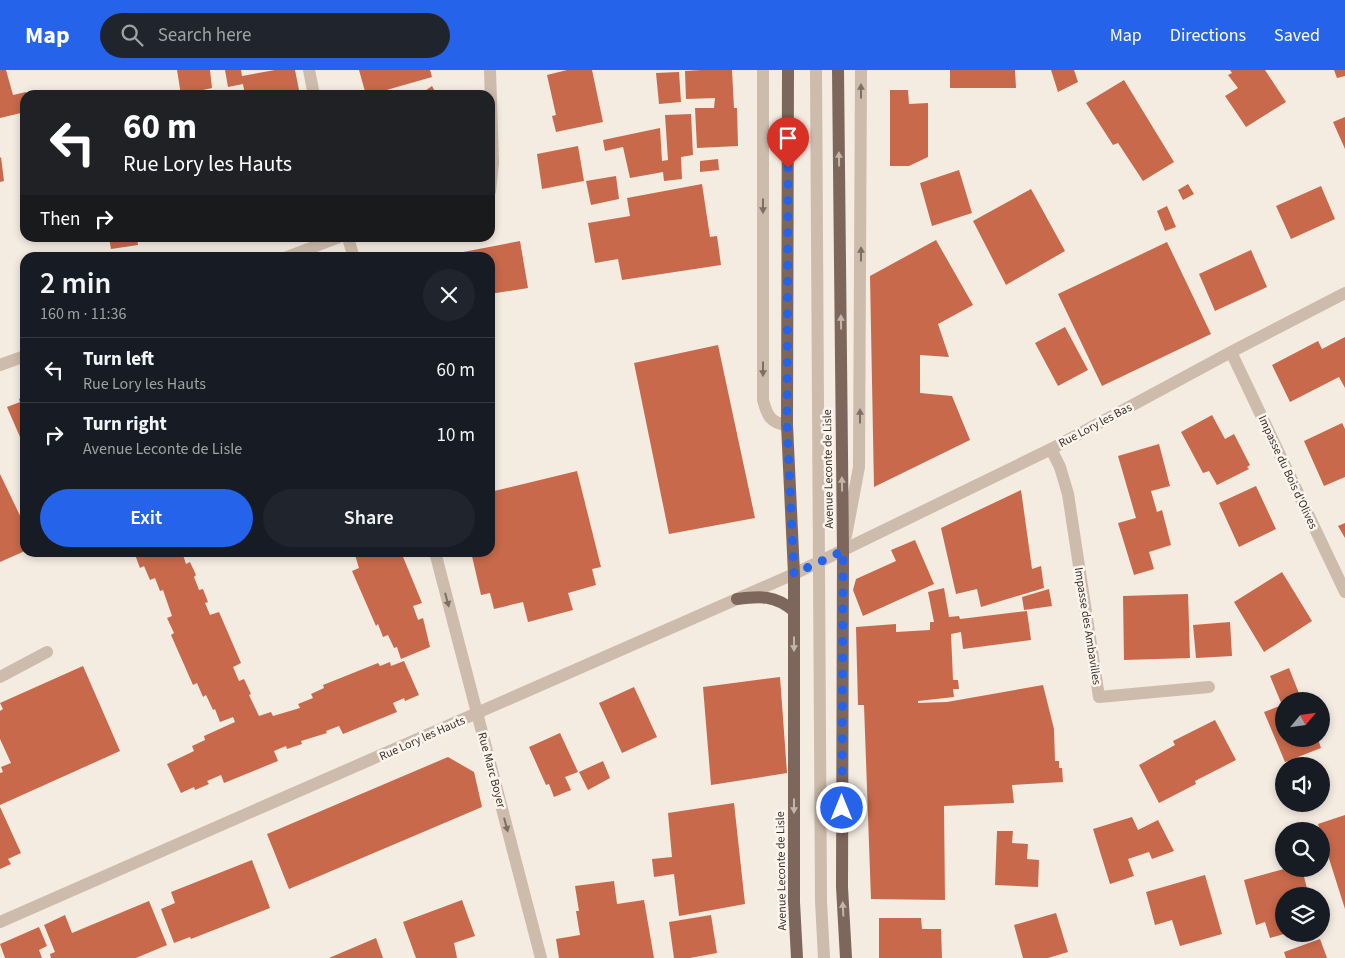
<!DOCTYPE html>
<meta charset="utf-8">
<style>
:root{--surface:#171b24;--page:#20242c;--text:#f1f3f6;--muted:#9ea1a6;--line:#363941;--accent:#2563eb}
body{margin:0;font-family:"Source Sans 3",sans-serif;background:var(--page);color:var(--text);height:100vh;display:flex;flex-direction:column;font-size:19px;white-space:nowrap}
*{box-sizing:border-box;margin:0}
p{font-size:16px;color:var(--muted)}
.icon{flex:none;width:28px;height:28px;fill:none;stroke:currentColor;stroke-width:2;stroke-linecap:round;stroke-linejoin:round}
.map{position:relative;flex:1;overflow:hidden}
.side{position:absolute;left:20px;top:182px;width:475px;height:305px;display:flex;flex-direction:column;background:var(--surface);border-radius:15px;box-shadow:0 2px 8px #0003}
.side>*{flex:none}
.hud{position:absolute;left:20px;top:20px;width:475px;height:152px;border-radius:15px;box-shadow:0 2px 8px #0003;background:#202124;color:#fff;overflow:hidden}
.needle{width:32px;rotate:61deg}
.tools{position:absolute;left:1275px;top:622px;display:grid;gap:10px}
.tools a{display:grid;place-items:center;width:55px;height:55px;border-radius:50%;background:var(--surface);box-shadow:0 2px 8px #0003;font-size:25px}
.pin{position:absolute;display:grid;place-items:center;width:42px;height:42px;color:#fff;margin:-51px -21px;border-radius:50% 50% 50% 0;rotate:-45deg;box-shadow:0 0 5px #0007}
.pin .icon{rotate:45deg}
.me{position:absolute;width:55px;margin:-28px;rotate:0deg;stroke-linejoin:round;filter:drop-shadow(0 0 4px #0008)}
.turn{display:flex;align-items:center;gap:18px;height:105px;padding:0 20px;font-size:22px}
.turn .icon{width:65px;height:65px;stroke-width:2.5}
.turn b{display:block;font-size:35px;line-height:42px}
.then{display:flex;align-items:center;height:48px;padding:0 20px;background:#0003;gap:10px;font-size:19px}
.round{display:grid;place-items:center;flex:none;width:52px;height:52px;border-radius:26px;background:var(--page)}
.headline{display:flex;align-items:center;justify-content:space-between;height:85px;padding:0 20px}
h1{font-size:30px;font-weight:600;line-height:38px}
.primary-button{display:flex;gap:10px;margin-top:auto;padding:10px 20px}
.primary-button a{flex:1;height:58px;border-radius:30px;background:var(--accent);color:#fff;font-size:20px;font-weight:600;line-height:58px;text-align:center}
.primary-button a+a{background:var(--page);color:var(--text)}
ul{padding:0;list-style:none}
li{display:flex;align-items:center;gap:15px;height:65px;padding:0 20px;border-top:1px solid var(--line)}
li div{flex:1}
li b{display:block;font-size:19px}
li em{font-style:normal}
header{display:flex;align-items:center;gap:30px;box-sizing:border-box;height:70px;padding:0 25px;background:var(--accent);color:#fff}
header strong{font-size:24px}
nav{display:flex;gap:28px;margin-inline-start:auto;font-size:18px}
.search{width:350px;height:45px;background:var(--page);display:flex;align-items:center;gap:12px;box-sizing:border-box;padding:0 18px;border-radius:28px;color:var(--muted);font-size:19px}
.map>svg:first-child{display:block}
</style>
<header>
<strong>Map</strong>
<div class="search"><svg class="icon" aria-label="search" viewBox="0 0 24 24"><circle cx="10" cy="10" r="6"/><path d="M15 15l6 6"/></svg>Search here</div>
<nav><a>Map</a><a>Directions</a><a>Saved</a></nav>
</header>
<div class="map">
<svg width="1345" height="888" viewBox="0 0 1345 888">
<rect width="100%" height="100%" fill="#f4ebe1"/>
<path fill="#c8694b" d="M 0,0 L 6,0 L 13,25 L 26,22 L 25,42 L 0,48 Z
M 177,0 L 210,0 L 212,18 L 181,25 Z
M 225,0 L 241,0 L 242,6 L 275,0 L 295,0 L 300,25 L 245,25 L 243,14 L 228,17 Z
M 359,0 L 430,0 L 432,7 L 376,23 L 377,25 L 366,25 Z
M 567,0 L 592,0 L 603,52 L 556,62 L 552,46 L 556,45 L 547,5 Z
M 701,0 L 732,0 L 734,38 L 737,38 L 738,76 L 697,78 L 695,38 L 714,38 L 715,28 L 686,29 L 685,1 Z
M 950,0 L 1015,0 L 1016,18 L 950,18 Z
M 1051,0 L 1074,0 L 1078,12 L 1058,22 Z
M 1230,0 L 1265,0 L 1286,32 L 1246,57 L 1225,26 L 1238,18 L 1228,5 L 1232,3 Z
M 1334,0 L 1345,0 L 1345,6 L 1337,8 Z
M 679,2 L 681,32 L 659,34 L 656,3 Z
M 1124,10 L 1174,92 L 1143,111 L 1118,73 L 1113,75 L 1086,33 Z
M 432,16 L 437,25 L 419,25 Z
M 890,20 L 908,20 L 909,34 L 928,33 L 928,87 L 909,96 L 890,96 Z
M 108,21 L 109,25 L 94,25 L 94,24 Z
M 156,21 L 157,25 L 141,25 L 141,24 Z
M 691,44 L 693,85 L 681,87 L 682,109 L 664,111 L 663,102 L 630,108 L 623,77 L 605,81 L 603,70 L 660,58 L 662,91 L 668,90 L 665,45 Z
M 1345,47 L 1345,79 L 1333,52 Z
M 25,65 L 25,81 L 24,82 L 21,66 Z
M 578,76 L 584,111 L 542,119 L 537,84 Z
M 1,87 L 4,111 L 0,112 L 0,88 Z
M 718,89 L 719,100 L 700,102 L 700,91 Z
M 959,100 L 972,143 L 932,156 L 920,113 Z
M 616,106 L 619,129 L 591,135 L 586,111 Z
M 702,114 L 710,167 L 717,166 L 721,195 L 622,210 L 618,189 L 595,193 L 588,153 L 630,146 L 627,128 Z
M 1188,114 L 1194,124 L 1183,130 L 1178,120 Z
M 1321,116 L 1335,149 L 1291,169 L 1276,136 Z
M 1031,119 L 1065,181 L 1006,215 L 973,151 Z
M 1167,136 L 1176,157 L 1165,161 L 1157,141 Z
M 109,168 L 137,168 L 138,175 L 111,179 Z
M 936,170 L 973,235 L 938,254 L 949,287 L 920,285 L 920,323 L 952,326 L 970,370 L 874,417 L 870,206 Z
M 520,171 L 528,218 L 490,224 L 490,188 L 432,188 Z
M 1167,172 L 1211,264 L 1102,316 L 1058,224 Z
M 1251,180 L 1267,217 L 1215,241 L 1199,204 Z
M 78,182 L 79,188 L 50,188 L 50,186 Z
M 124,182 L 125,188 L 99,188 L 99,186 Z
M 1065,257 L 1088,300 L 1058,316 L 1035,273 Z
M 1345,267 L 1345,318 L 1339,307 L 1290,332 L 1272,295 L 1318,271 L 1322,279 Z
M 718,275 L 755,448 L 669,464 L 634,293 Z
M 25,326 L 25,365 L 20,367 L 7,337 L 20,332 L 19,329 Z
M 1212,345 L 1225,369 L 1234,364 L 1250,395 L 1247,397 L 1249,399 L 1217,415 L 1209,401 L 1203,403 L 1181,362 Z
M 1342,353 L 1345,359 L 1345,407 L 1324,416 L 1304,371 Z
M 1159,374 L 1170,416 L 1151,421 L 1157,442 L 1162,440 L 1171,475 L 1149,482 L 1154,499 L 1134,505 L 1118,453 L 1136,448 L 1118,386 Z
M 577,401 L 601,497 L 592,499 L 596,515 L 568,523 L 573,540 L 528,552 L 523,532 L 494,539 L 490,523 L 481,525 L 471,482 L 490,482 L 490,422 Z
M 0,404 L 25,456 L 25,481 L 0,492 Z
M 1256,416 L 1276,459 L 1239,477 L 1219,433 Z
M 1021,420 L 1032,499 L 1041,496 L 1044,518 L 981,537 L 977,519 L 956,524 L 941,458 Z
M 1345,453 L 1345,468 L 1338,456 Z
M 915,470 L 934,514 L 863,546 L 853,520 L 856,509 L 896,491 L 891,480 Z
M 134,482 L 182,482 L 186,494 L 190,492 L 196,505 L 194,507 L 199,520 L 203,519 L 208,532 L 205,533 L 210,545 L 219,542 L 241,593 L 233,597 L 239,611 L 244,609 L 251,624 L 249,625 L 259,646 L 271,642 L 273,646 L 300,638 L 298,634 L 313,628 L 311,624 L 324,618 L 323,615 L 378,593 L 380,596 L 390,592 L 391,596 L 404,591 L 419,625 L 405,631 L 404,628 L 393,633 L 397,642 L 343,664 L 339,656 L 326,661 L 327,663 L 301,671 L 302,674 L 287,679 L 286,676 L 274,681 L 278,691 L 224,713 L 221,705 L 207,711 L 209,714 L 195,720 L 194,717 L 181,723 L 167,694 L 194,681 L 192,676 L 205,670 L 204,666 L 235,652 L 233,647 L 220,652 L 215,639 L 213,640 L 206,625 L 203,627 L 197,613 L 193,615 L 171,565 L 174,563 L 167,548 L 172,546 L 163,520 L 160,521 L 155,508 L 150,510 L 144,496 L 140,498 Z
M 348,482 L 401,482 L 422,533 L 413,536 L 418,550 L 423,548 L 430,577 L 401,589 L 397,577 L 394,578 L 388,565 L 383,567 L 378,554 L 376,556 L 352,501 L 359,498 L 355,485 L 350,486 Z
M 1282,502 L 1312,551 L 1264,582 L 1234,532 Z
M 944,518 L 949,547 L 959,546 L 960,549 L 1027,541 L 1031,570 L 963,579 L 961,562 L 951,564 L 953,610 L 958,610 L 959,619 L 953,619 L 954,627 L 918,631 L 918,633 L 947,632 L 1043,615 L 1054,659 L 1055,691 L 1059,691 L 1059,698 L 1062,698 L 1063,712 L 1012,715 L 1014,733 L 944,736 L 945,830 L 871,829 L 864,635 L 858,635 L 856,557 L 896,554 L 896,562 L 930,560 L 930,552 L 934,552 L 928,522 Z
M 1049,519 L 1052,536 L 1024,540 L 1022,527 Z
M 1188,524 L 1190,588 L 1124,590 L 1123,526 Z
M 1230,552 L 1232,586 L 1196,588 L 1193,555 Z
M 83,596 L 120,681 L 0,735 L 0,703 L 3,702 L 1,697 L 11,693 L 0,669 L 0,641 L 3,639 L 0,633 Z
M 1289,598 L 1302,631 L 1284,631 L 1284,669 L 1318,669 L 1321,678 L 1285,692 L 1264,642 L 1282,635 L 1270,606 Z
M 780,607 L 787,703 L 711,715 L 703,617 Z
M 634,617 L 657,667 L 622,683 L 599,633 Z
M 1215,650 L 1236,690 L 1195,711 L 1196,714 L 1159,733 L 1139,695 L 1175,675 L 1173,671 Z
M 560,663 L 578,702 L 565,707 L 571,720 L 554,727 L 549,714 L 546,715 L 529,677 Z
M 448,687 L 474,702 L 482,737 L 289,819 L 267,764 Z
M 603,691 L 610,708 L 588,720 L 579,702 Z
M 734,733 L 745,834 L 679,846 L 674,804 L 654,807 L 652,789 L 672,787 L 668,743 Z
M 0,737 L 21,783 L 8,789 L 11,794 L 0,799 Z
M 1345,745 L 1345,839 L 1318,754 Z
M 1132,747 L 1138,760 L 1158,750 L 1174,781 L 1152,789 L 1149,782 L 1128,789 L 1134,806 L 1110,814 L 1093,759 Z
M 997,761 L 1013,761 L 1012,773 L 1028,774 L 1027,789 L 1039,790 L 1038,817 L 995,815 Z
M 252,790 L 270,838 L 191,869 L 190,867 L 174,873 L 161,839 L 175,833 L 171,822 Z
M 1284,799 L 1302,799 L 1309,826 L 1284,826 L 1284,864 L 1270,868 L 1265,852 L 1256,855 L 1244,810 Z
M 1205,805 L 1222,864 L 1180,876 L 1172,850 L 1155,855 L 1146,822 Z
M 614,811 L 617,834 L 644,830 L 654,888 L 559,888 L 556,869 L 580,865 L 576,841 L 579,841 L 575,816 Z
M 462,830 L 475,866 L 454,873 L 457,888 L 416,888 L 403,852 Z
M 149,831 L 167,875 L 136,888 L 51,888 L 50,884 L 55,882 L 44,855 L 65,845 L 72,863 Z
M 1056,843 L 1068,882 L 1048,888 L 1023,888 L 1014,855 Z
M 711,845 L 717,883 L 690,888 L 674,888 L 669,852 Z
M 879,848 L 921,848 L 922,859 L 941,859 L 942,888 L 879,888 Z
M 39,857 L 47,876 L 39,880 L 42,888 L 5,888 L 0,874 Z
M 376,868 L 383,888 L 329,888 L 343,882 Z
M 1320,869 L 1327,888 L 1286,888 L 1284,882 Z"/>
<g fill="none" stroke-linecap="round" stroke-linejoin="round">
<path stroke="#cdbbac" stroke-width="12" d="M 309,0 L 314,25
M 490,0 L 493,93 L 490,121
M 763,0 L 763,330 C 767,345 770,353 787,355
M 816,0 L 821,831 L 824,888
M 348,168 L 354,188
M 284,188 L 337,168
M 1231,282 L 1345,522
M 0,295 L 25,286
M 1051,379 L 1060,397 L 1068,424 L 1099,627 L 1209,617
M 846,466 L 859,397 L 861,0
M 435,482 L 541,888
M 0,607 L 47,582
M 0,852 L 794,504 L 1051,379 L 1231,282 L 1345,223"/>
<path stroke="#7d675c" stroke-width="12" d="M 788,0 L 787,355 L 794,504 L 794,832 L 797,888
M 838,0 L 843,481 L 842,817 L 846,888
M 737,529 C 760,526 775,525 794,541"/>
</g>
<defs><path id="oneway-solid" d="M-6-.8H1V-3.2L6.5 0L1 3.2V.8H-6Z" transform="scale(1.25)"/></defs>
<g fill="#7d6f65">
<use href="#oneway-solid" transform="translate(861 21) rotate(-90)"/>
<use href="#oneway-solid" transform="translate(763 136) rotate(90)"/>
<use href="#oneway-solid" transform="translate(861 184) rotate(-90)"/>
<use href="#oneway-solid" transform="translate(763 299) rotate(90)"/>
<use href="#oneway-solid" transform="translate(860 346) rotate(-90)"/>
<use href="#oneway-solid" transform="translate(447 530) rotate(75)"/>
<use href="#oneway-solid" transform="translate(506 755) rotate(75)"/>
</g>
<g fill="#c2b5ac">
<use href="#oneway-solid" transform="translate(839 89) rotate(-91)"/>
<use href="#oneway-solid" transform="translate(841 252) rotate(-91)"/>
<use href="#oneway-solid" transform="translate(842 414) rotate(-91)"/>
<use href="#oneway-solid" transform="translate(794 574) rotate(90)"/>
<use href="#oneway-solid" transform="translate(794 736) rotate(90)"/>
<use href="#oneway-solid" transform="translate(843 839) rotate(-93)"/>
</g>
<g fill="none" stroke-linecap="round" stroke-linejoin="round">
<path stroke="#2563eb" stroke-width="9" stroke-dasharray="0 16.2" d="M 788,98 L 787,355 L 794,504 L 843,481 L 842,738"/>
</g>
<g text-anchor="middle" stroke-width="5" stroke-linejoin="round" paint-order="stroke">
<g font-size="12" fill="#3b302b" stroke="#fbf5ee">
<text transform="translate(1095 355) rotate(-28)" y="4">Rue Lory les Bas</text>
<text transform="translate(828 399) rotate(-91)" y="4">Avenue Leconte de Lisle</text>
<text transform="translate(1288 402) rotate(65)" y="4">Impasse du Bois d'Olives</text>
<text transform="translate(1088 556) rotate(81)" y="4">Impasse des Ambavilles</text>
<text transform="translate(422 668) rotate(-24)" y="4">Rue Lory les Hauts</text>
<text transform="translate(492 700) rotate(75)" y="4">Rue Marc Boyer</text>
<text transform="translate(781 801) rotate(-91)" y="4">Avenue Leconte de Lisle</text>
</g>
</g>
</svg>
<div class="tools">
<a><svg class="needle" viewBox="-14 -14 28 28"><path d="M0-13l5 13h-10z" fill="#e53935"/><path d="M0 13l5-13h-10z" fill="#9ea1a6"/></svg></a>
<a><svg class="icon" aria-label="sound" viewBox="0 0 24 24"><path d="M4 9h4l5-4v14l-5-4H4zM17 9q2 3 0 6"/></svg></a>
<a><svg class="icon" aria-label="search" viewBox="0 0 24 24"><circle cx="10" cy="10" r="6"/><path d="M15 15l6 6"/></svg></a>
<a><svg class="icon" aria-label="layers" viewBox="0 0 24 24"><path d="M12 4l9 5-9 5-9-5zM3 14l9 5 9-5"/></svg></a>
</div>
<div class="pin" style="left:788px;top:98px;background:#d93025"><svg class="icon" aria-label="arrive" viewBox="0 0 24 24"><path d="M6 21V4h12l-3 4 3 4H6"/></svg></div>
<svg class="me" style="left:842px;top:738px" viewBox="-20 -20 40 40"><circle r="17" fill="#2563eb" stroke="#fff" stroke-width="3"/><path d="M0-11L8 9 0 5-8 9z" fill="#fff"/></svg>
<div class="hud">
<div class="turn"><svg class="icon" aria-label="left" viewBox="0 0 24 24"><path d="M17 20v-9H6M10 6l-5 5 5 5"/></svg><div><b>60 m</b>Rue Lory les Hauts</div></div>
<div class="then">Then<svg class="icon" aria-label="right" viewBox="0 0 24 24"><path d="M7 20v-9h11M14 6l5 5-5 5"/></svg></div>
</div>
<section class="side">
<div class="headline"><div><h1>2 min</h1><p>160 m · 11:36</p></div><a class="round"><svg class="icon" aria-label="close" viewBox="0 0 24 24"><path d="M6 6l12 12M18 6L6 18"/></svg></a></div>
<ul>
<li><svg class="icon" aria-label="left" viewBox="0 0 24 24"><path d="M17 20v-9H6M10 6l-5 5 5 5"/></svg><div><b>Turn left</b><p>Rue Lory les Hauts</p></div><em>60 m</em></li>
<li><svg class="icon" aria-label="right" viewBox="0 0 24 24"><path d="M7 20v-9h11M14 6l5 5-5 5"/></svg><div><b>Turn right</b><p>Avenue Leconte de Lisle</p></div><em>10 m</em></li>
</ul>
<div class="primary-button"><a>Exit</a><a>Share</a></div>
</section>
</div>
